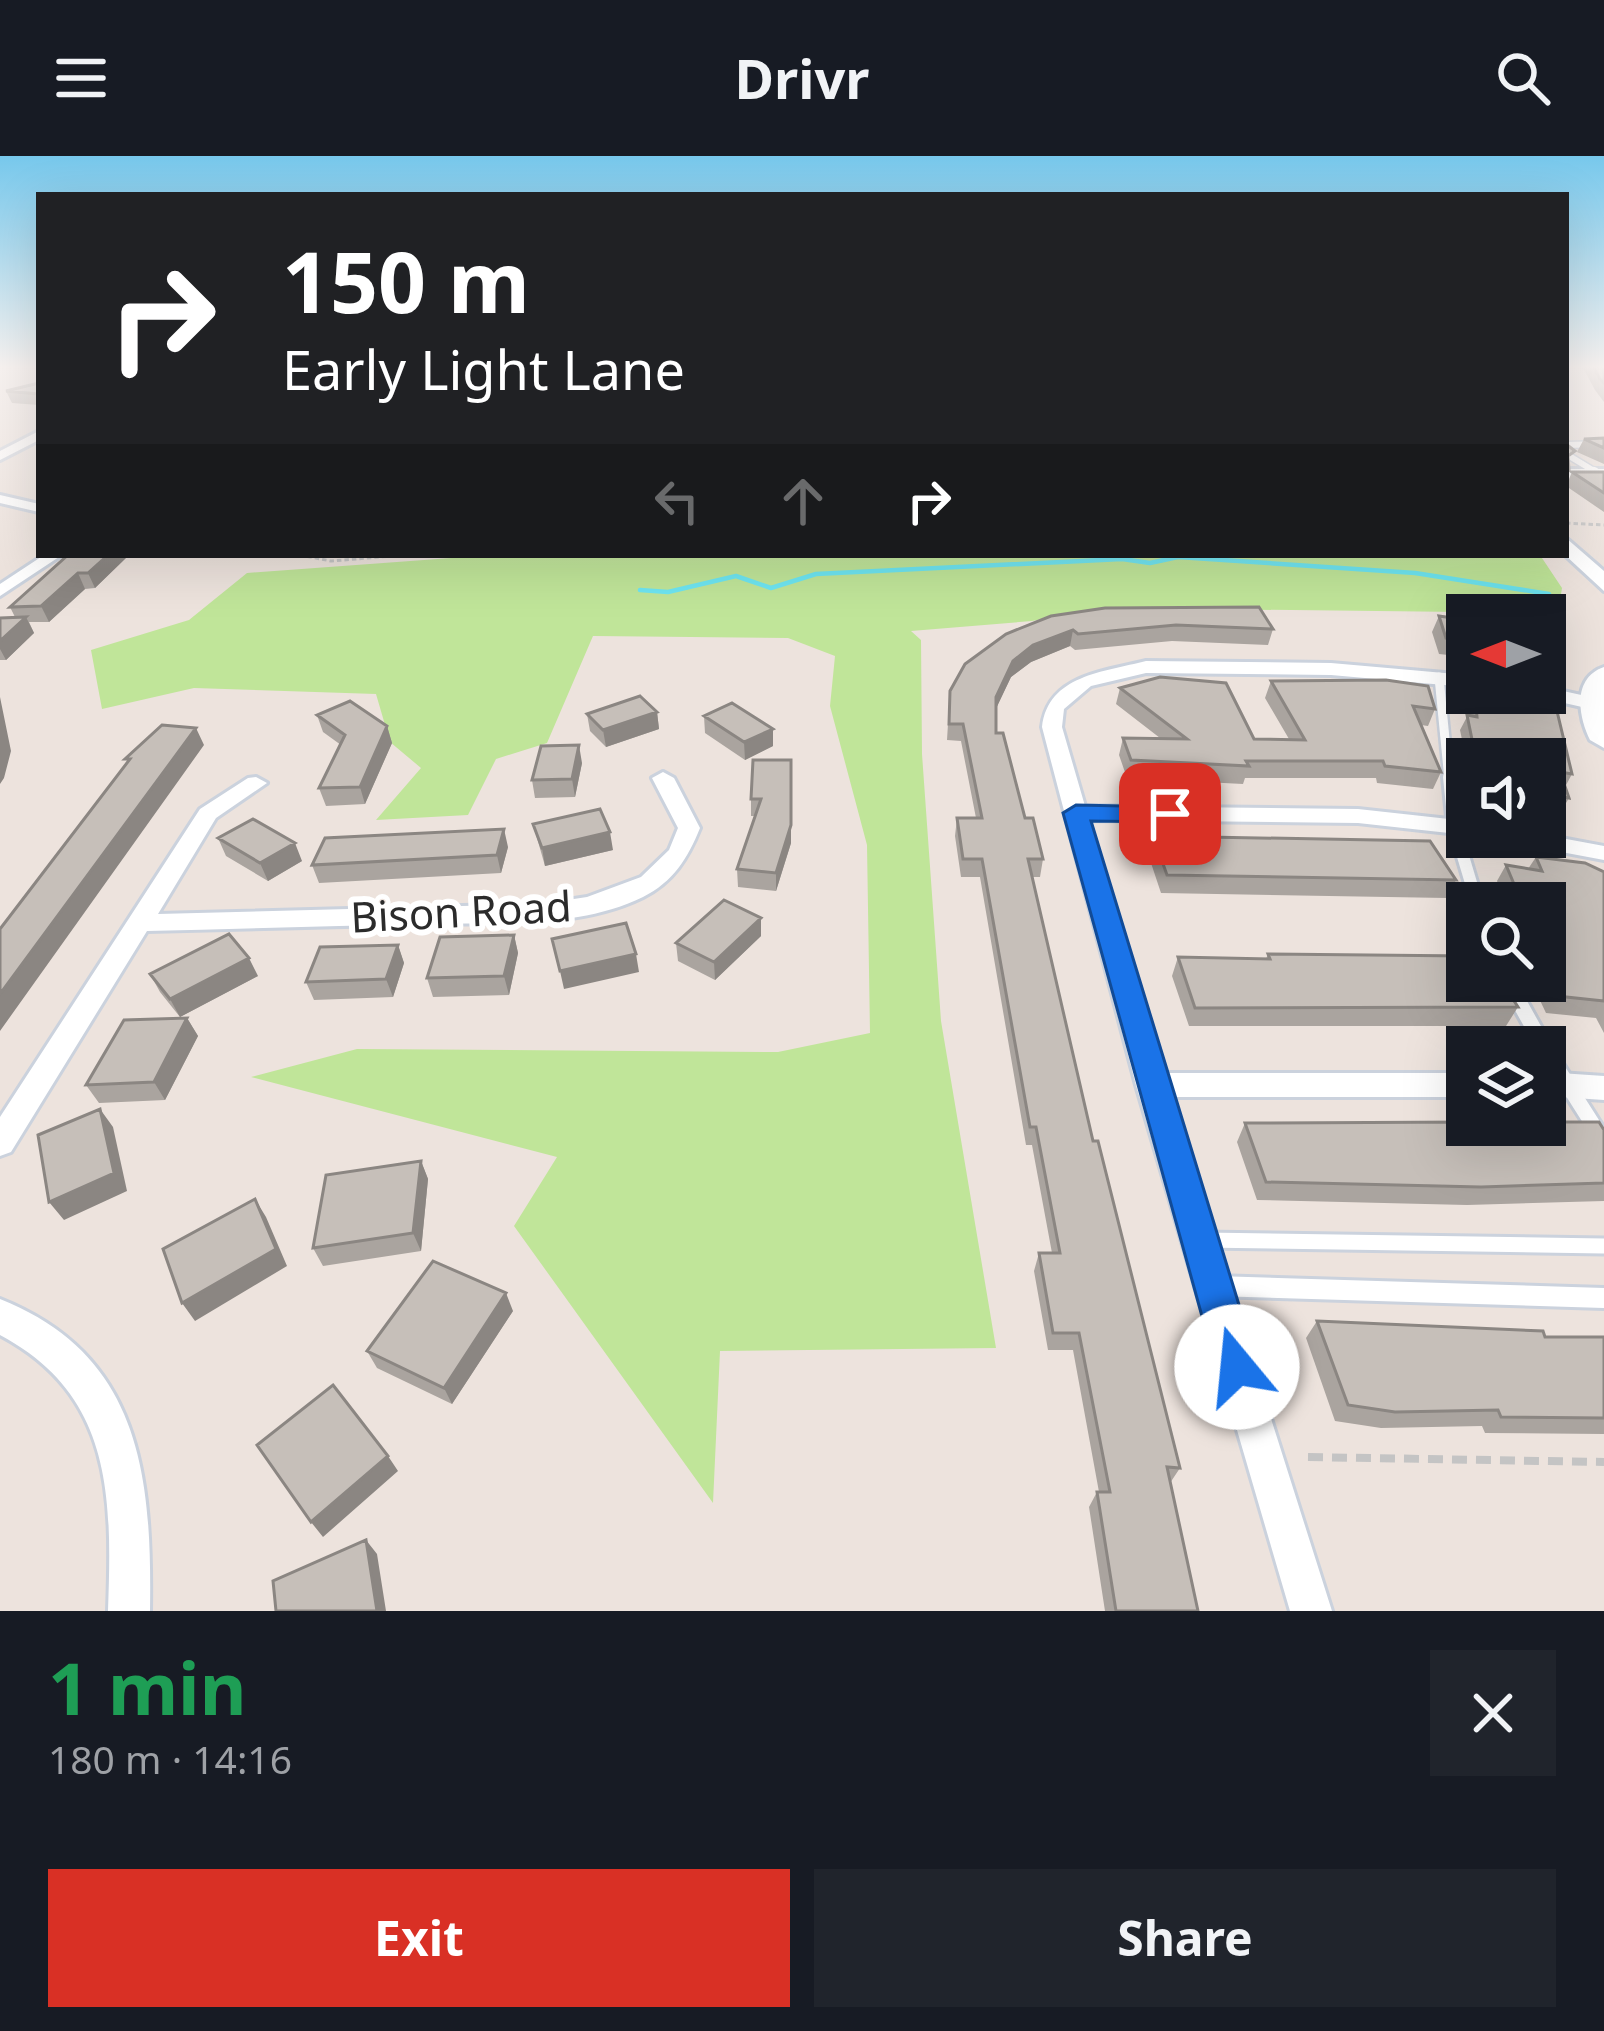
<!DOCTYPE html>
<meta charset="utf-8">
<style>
:root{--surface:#171b24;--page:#20242c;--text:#f1f3f6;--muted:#9ea1a6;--accent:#d93025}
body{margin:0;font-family:"Noto Sans",sans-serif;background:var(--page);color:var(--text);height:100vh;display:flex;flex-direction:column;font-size:45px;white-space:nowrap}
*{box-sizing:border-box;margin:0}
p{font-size:39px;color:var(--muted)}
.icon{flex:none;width:66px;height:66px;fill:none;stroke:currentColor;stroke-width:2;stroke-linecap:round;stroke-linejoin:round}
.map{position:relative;height:1455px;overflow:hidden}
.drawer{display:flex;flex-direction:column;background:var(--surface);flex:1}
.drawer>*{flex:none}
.guide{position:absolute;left:36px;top:36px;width:1533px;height:366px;border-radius:0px;box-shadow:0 12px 48px #0002;background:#202124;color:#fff;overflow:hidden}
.needle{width:78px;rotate:270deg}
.fabs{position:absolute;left:1446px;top:438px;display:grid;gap:24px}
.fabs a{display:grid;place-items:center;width:120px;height:120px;border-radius:0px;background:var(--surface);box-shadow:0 12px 48px #0002;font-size:60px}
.pin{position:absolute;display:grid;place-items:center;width:102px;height:102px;color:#fff;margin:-51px;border-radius:24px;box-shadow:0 6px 18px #0006}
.me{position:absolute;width:132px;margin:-66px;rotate:343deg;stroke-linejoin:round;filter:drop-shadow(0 0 9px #0008)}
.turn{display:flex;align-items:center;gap:42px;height:252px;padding:0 48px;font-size:54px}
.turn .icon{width:156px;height:156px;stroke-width:2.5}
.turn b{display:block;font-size:84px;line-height:102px}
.lanes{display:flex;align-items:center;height:114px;padding:0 48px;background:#0003;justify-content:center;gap:60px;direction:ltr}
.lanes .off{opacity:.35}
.round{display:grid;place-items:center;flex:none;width:126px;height:126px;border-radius:0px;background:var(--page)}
.head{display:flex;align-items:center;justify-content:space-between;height:204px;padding:0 48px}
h1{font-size:72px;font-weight:700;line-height:90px;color:#1e9e55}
.primary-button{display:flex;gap:24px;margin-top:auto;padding:24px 48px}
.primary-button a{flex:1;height:138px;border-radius:0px;background:var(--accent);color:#fff;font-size:48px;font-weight:700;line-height:138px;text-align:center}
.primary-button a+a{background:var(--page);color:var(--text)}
header{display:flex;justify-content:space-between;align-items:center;height:156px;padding:0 48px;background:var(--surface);font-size:54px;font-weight:700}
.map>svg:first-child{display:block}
</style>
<header><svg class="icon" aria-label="menu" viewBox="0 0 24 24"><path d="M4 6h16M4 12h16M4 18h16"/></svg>Drivr<svg class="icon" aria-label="search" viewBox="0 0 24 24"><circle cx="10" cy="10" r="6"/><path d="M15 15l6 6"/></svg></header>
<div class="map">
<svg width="1604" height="1455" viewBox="0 0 1604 1455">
<rect width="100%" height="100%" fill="#ede3dd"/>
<path fill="#c0e599" d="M 492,399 L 1540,399 L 1562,432 L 1558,457 L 1098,452 L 1032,465 L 911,475 L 921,484 L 922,598 L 941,865 L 996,1192 L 720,1195 L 713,1347 L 514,1070 L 557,1001 L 251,921 L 357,893 L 778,896 L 870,877 L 867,689 L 830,550 L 835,500 L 788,482 L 593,480 L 547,587 L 496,603 L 468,659 L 376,664 L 421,612 L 390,586 L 376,538 L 194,532 L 102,553 L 91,494 L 189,464 L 247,417 Z"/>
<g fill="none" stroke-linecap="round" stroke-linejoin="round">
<path stroke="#6ee5f1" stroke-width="4.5" d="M 640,434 L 668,436 L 736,420 L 771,432 L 816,418 L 1122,403 L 1150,407 L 1178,401 L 1415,417 L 1549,438"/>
<g stroke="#cbd2dd" stroke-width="9">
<path id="lane-far5" d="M 1566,289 L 1604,288
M 1566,298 L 1599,318"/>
</g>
<g stroke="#cbd2dd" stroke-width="10">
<path id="lane-far4" d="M 1594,315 L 1604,321"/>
</g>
<g stroke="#cbd2dd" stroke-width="14">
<path id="lane-far3" d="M 1439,521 L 1449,624"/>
</g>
<g stroke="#cbd2dd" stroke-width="18">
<path id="lane-far2" d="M 1449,621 L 1454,670 L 1477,747
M 1507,825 L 1515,840"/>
</g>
<g stroke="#cbd2dd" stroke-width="21">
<path id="lane-far1" d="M 1514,837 L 1544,891
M 1545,893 L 1604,986
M 1203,1084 L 1604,1090"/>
</g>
<g stroke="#cbd2dd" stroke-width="26">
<path id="lane" d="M 1215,1130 L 1604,1142"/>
</g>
<g stroke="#cbd2dd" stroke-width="6">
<path id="street" d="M 39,275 L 39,284 L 0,304 L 0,295 Z
M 0,339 L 39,348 L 39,356 L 0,347 Z
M 44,399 L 62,399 L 0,440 L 0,428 Z
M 1146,505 L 1331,507 L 1467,519 L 1467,531 L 1331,519 L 1146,517 L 1091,530 L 1064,553 L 1062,571 L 1085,650 L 1358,653 L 1467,665 L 1467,679 L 1358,667 L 1089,664 L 1162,917 L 1467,917 L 1467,941 L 1169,941 L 1332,1455 L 1290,1455 L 1136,929 L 1042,571 C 1048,519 1104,516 1146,505 Z
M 1545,531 L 1604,544 L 1604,556 L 1538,541 L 1535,537 L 1545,537 Z
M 663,616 L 674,622 L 700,672 C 688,702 673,726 643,741 C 578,773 495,766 424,768 C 332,770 239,773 147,775 L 11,996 L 0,1000 L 0,961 L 200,653 L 248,622 L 256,621 L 267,627 L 216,662 L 158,758 L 541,748 L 587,741 L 641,721 L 669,694 L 678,672 L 652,622 Z
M 1545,679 L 1604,690 L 1604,704 L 1519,688 L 1508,681 Z
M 1545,916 L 1604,920 L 1604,944 L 1545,940 Z
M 0,1143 C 141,1199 152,1320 150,1455 L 108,1455 C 112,1341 113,1239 0,1179 Z"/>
</g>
<g stroke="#cbd2dd" stroke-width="6">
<path id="secondary" d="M 1566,313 L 1604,313 L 1604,325 L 1566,325 Z
M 1566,382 L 1604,415 L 1604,435 L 1565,399 Z
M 1604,511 L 1604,592 L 1590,584 C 1578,560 1572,522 1604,511 Z"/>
</g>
<path stroke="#c4c4c4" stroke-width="3" stroke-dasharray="4.5 3" stroke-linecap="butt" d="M 1566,367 L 1604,369
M 300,399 L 331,405 L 403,399"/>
<path stroke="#c4c4c4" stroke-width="8" stroke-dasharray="15 9" stroke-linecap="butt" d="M 1308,1301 L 1604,1306"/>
<use href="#lane-far5" stroke="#fff" stroke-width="6"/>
<use href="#lane-far4" stroke="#fff" stroke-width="8"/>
<use href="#lane-far3" stroke="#fff" stroke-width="9"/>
<use href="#lane-far2" stroke="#fff" stroke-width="12"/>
<use href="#lane-far1" stroke="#fff" stroke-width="15"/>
<use href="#lane" stroke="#fff" stroke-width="20"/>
<use href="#street" fill="#fff" fill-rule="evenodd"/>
<use href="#secondary" fill="#fff" fill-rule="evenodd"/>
</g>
<path fill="#aaa49f" d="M 1582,210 L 1604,210 L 1604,246 L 1595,234 Z
M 39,227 L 39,249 L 12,247 L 6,235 Z
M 1604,282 L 1604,308 L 1577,296 L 1584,283 Z
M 1572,316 L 1604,316 L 1604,356 L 1566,330 Z
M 68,399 L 129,399 L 95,432 L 85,433 L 49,466 L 29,466 L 34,477 L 6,504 L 0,504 L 0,462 L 15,461 L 10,451 Z
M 1051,460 L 1273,473 L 1268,489 L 1172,485 L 1075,494 L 1070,490 L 1031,506 L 1011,521 L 996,552 L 996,577 L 1025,662 L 1043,703 L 1040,721 L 1032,721 L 1093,985 L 1180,1312 L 1170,1327 L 1198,1455 L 1105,1455 L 1089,1351 L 1097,1336 L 1099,1336 L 1073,1194 L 1048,1194 L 1034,1115 L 1039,1097 L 1052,1097 L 1032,989 L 1026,989 L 980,721 L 961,721 L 955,680 L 957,662 L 976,662 L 961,585 L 947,584 L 950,535 Z
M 1439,460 L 1467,464 L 1467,501 L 1439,498 L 1432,476 Z
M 1271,525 L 1435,553 L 1428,570 L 1421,569 L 1441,616 L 1433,633 L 1377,627 L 1376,622 L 1245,622 L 1243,628 L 1127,622 L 1119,599 L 1123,582 L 1160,582 L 1116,548 L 1120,532 L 1254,583 L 1289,583 L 1265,542 Z
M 1473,537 L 1495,537 L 1572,618 L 1565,631 L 1569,642 L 1560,657 L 1545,654 L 1545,603 L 1467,603 L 1467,608 L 1460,574 L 1468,559 L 1468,548 Z
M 657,556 L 659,573 L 606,591 L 590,575 L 587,558 Z
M 317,559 L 387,570 L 392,587 L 365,648 L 326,650 L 319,632 L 341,589 L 323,576 Z
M 704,560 L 773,573 L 773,590 L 745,604 L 705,577 Z
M 753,604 L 791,687 L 776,735 L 738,731 L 737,713 L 755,660 L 751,660 L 751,643 Z
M 582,607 L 575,641 L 535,642 L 532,624 Z
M 533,668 L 613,694 L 545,710 Z
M 1153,680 L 1456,724 L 1447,742 L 1161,737 L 1148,698 Z
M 218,682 L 302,705 L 268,725 L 226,700 Z
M 508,691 L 501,717 L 319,727 L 312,709 Z
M 1536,701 L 1604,716 L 1604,877 L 1596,862 L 1546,857 L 1536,836 L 1541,829 L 1539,825 L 1545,825 L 1545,747 L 1506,747 L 1497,725 L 1506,709 L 1528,713 Z
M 761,762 L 761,780 L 715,824 L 678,805 L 676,787 Z
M 514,779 L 518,797 L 509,839 L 433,841 L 427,822 Z
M 398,789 L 404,807 L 393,841 L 314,844 L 306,826 Z
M 1268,798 L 1518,851 L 1506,870 L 1189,870 L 1172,820 L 1178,801 L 1266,803 Z
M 150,818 L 258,820 L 180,861 L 160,836 Z
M 187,862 L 198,880 L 165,944 L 99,947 L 86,929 Z
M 1245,967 L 1604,974 L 1604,1045 L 1467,1049 L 1257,1044 L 1237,986 Z
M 421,1005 L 428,1023 L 421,1095 L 323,1110 L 313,1092 Z
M 513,1155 L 452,1248 L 377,1212 L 367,1195 Z
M 1317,1165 L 1545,1181 L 1604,1181 L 1604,1278 L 1485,1277 L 1482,1270 L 1381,1272 L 1335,1265 L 1306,1182 Z"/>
<path fill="#8b8682" d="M 108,399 L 129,399 L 95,432 L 88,417 Z
M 78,417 L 85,433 L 49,466 L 41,450 Z
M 26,461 L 34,477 L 6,504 L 0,493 L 0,485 Z
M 1073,474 L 1070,490 L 1031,506 L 1011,521 L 994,557 L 996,541 L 1013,505 L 1033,489 Z
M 0,541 L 11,595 L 4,622 L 0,628 Z
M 657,556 L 659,573 L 606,591 L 603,574 Z
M 387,570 L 392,587 L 365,648 L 360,631 Z
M 196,572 L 204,589 L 0,875 L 0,838 Z
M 773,573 L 773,590 L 745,604 L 744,586 Z
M 579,589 L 582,607 L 575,641 L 572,623 Z
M 791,604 L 791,687 L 776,735 L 776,717 Z
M 504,673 L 508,691 L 501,717 L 497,699 Z
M 610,676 L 613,694 L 545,710 L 542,692 Z
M 295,687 L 302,705 L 268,725 L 260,707 Z
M 761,762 L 761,780 L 715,824 L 714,806 Z
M 514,779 L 518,797 L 509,839 L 504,820 Z
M 398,789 L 404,807 L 393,841 L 386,823 Z
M 636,798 L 639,816 L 564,833 L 560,815 Z
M 249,802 L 258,820 L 180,861 L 170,843 Z
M 187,862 L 198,880 L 165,944 L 154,926 Z
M 100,953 L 113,971 L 127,1035 L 64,1064 L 49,1046 Z
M 421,1005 L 428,1023 L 421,1095 L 413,1077 Z
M 255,1043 L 266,1061 L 287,1110 L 195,1165 L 182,1147 Z
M 506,1137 L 513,1155 L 452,1248 L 444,1232 Z
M 388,1300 L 398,1315 L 323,1381 L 311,1366 Z
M 366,1384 L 377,1398 L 386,1455 L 377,1455 Z"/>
<path fill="#c6bfb9" stroke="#8b8682" stroke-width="3" d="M 1593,210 L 1604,210 L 1604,227 L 1600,223 Z
M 39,227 L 39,238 L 6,235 Z
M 1604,282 L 1604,292 L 1584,283 Z
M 1566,288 L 1575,295 L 1568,300 L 1569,314 L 1566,312 Z
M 1572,316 L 1604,316 L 1604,337 Z
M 68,399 L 108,399 L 88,417 L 78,417 L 41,450 L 10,451 Z
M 1259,451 L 1273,473 L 1176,469 L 1078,478 L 1073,474 L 1033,489 L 1013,505 L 996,541 L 996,577 L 1003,577 L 1025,662 L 1033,662 L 1043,703 L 1028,703 L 1093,985 L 1098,985 L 1180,1312 L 1167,1311 L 1198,1455 L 1116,1455 L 1097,1336 L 1110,1336 L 1079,1177 L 1053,1177 L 1039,1097 L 1060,1097 L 1036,971 L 1030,971 L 982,703 L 963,703 L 957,662 L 982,662 L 963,568 L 949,568 L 950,535 L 965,508 L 1006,478 L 1051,460 L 1105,452 Z
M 1439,460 L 1467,464 L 1467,484 L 1446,482 Z
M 26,461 L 0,485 L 0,462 Z
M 1160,521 L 1226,527 L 1254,583 L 1305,584 L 1271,525 L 1386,524 L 1428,530 L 1435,553 L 1413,550 L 1441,616 L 1385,610 L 1383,605 L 1246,605 L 1249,610 L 1131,604 L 1123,582 L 1187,583 L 1120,532 Z
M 1475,537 L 1495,537 L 1549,545 L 1556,551 L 1572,618 L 1560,616 L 1569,642 L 1545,637 L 1545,603 L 1476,603 L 1467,559 L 1477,561 Z
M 640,540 L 657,556 L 603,574 L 587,558 Z
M 350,545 L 387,570 L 360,631 L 319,632 L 345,579 L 317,559 Z
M 732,547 L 773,573 L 744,586 L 704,560 Z
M 162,569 L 196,572 L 0,838 L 0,773 L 130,603 L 125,603 Z
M 579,589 L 572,623 L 532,624 L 541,590 Z
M 753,604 L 791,604 L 791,669 L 776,717 L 737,713 L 761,643 L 751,643 Z
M 600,653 L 610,676 L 542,692 L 533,668 Z
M 253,663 L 295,687 L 260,707 L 218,682 Z
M 504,673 L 497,699 L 312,709 L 325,682 Z
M 1153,680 L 1430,685 L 1456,724 L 1167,719 Z
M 1536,701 L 1585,707 L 1604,716 L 1604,845 L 1557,840 L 1547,819 L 1555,820 L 1545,798 L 1545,747 L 1522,747 L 1506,709 L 1542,715 Z
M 724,744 L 761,762 L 714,806 L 676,787 Z
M 626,767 L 636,798 L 560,815 L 552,783 Z
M 229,778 L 249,802 L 170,843 L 150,818 Z
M 514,779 L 504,820 L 427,822 L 440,781 Z
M 398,789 L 386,823 L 306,826 L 320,791 Z
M 1268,798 L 1467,800 L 1467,825 L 1501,825 L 1518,851 L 1195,852 L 1178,801 L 1270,803 Z
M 187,862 L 154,926 L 86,929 L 124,864 Z
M 100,953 L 114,1017 L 49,1046 L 38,979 Z
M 1467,966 L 1467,969 L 1545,969 L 1545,966 L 1599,966 L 1604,974 L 1604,1027 L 1481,1031 L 1266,1026 L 1245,967 Z
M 421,1005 L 413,1077 L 313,1092 L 326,1019 Z
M 255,1043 L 276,1093 L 182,1147 L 163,1093 Z
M 433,1105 L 506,1137 L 444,1232 L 367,1195 Z
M 1317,1165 L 1543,1175 L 1545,1181 L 1604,1181 L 1604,1262 L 1501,1261 L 1498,1254 L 1395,1256 L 1348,1249 Z
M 333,1229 L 388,1300 L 311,1366 L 257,1289 Z
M 366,1384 L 377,1455 L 276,1455 L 273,1425 Z"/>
<linearGradient id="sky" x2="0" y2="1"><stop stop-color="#77c8ec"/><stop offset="0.51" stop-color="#f7f2f0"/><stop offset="1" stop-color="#f7f2f0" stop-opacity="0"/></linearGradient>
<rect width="1604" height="413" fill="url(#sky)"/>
<path fill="#1a73e8" stroke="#114b97" stroke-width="3" d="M 1076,649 L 1170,651 L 1182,658 L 1170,666 L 1091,665 L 1258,1211 L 1252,1226 L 1237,1232 L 1222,1226 L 1216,1211 L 1063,657 Z"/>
<g text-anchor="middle" stroke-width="12" stroke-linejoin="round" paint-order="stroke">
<g font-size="42" fill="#2b2b2b" stroke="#fff">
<text transform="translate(461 756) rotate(-3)" y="15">Bison Road</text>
</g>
</g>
</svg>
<div class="fabs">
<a><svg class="needle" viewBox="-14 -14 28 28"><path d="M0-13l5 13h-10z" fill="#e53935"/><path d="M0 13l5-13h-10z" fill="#9ea1a6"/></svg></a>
<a><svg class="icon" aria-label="sound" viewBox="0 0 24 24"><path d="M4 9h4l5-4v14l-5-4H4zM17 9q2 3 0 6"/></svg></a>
<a><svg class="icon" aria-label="search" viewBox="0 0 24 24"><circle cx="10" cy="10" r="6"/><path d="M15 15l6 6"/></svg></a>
<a><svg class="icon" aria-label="layers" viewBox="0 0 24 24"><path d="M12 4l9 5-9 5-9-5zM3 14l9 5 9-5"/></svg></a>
</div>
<div class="pin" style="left:1170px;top:658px;background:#d93025"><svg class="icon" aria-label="arrive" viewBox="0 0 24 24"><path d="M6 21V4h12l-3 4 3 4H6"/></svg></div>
<svg class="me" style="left:1237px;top:1211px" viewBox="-20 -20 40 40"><circle r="19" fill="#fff"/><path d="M0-13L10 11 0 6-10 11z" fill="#1a73e8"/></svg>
<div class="guide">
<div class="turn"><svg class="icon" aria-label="right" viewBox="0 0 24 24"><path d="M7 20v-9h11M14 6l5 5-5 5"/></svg><div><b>150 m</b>Early Light Lane</div></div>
<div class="lanes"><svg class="icon off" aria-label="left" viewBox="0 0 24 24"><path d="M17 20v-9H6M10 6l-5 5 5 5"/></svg><svg class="icon off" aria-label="ahead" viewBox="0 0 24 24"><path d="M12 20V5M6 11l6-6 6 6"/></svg><svg class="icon" aria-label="right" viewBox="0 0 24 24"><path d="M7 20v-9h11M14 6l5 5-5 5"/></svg></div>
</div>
</div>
<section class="drawer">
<div class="head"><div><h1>1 min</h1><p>180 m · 14:16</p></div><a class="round"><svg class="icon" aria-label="close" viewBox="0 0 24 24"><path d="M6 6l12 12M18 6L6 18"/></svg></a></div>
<div class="primary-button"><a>Exit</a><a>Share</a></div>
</section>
